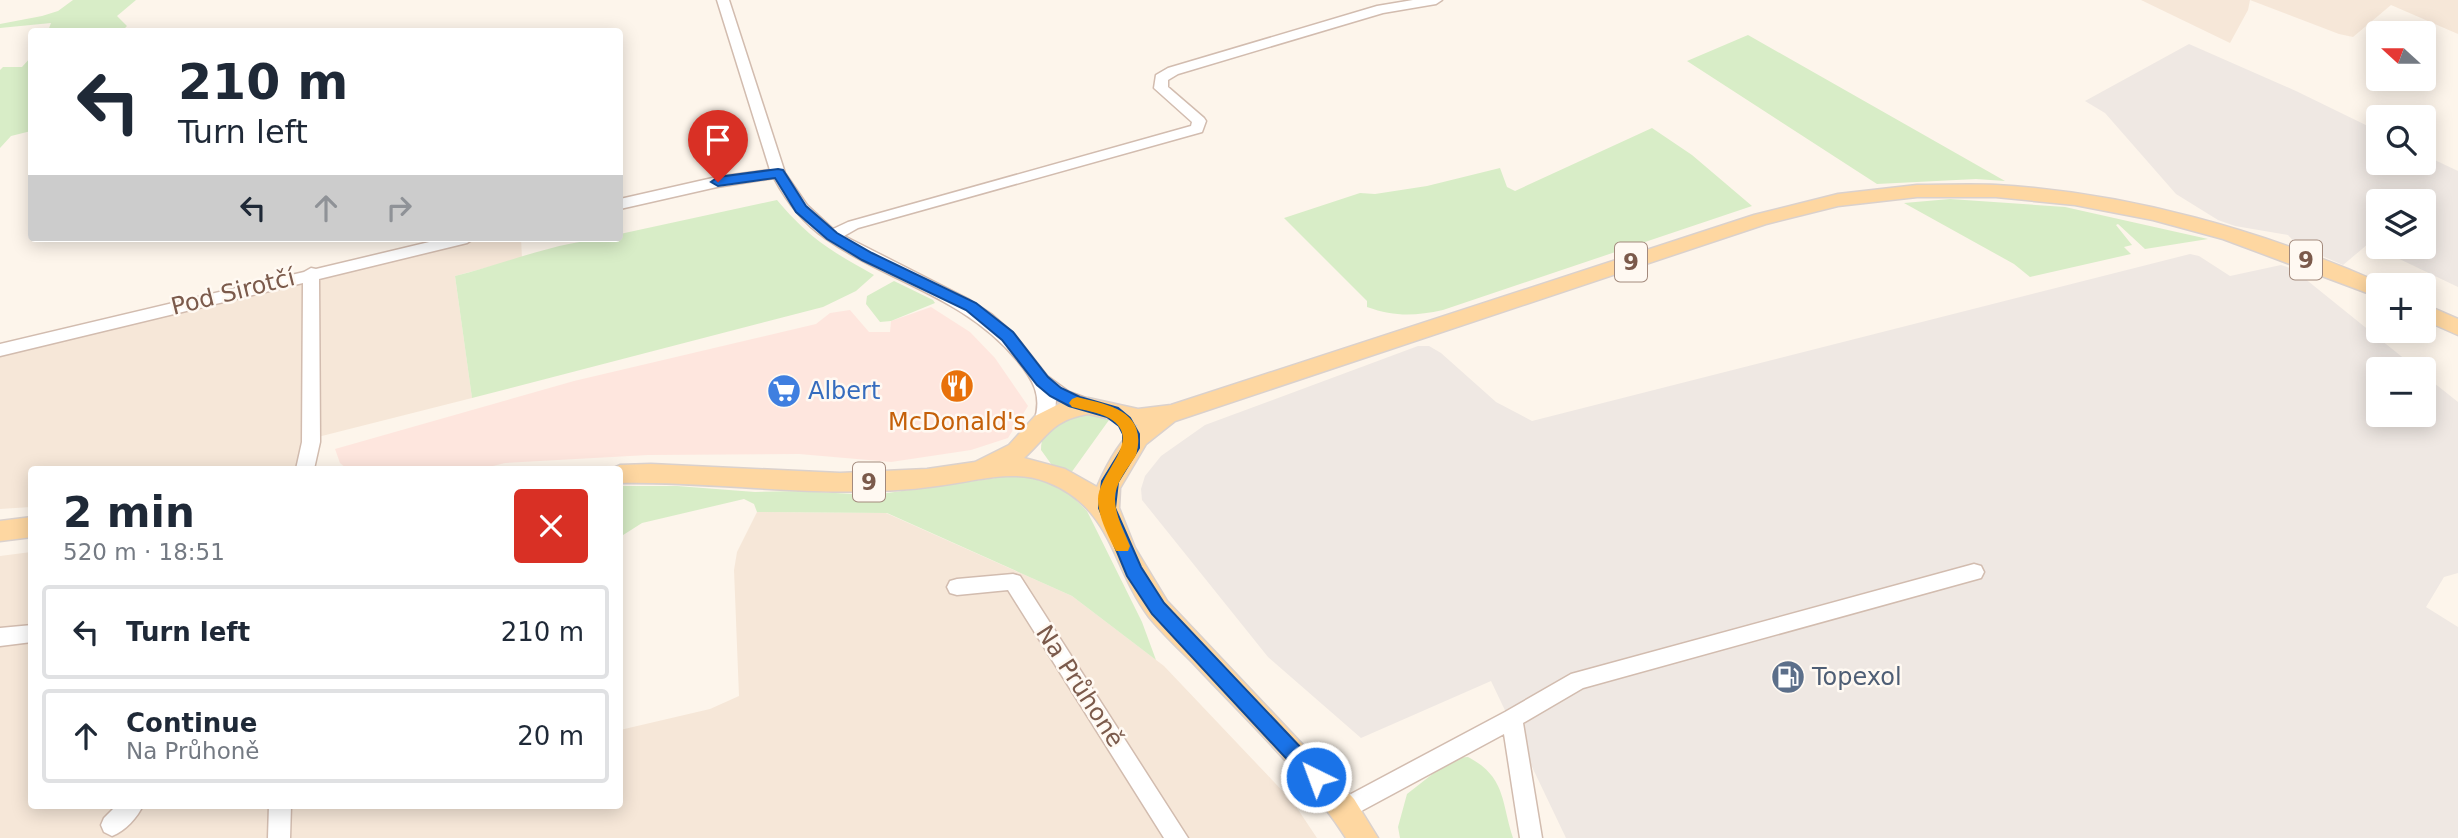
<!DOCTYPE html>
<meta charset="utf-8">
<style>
:root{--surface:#fff;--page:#f6f6f7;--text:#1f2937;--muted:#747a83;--line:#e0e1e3}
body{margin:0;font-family:"DejaVu Sans",sans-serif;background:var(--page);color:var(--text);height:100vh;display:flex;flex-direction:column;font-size:26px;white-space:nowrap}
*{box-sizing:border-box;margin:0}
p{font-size:23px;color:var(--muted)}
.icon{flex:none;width:38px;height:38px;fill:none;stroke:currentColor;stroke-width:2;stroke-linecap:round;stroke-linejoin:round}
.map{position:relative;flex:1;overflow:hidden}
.sheet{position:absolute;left:28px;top:466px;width:595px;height:343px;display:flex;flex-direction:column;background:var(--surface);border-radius:7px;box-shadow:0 4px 18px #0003}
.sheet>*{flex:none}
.top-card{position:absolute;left:28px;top:28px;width:595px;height:214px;border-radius:7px;box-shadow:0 4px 18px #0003;background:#fff;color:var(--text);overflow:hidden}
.needle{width:46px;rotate:291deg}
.buttons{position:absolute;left:2366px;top:21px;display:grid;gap:14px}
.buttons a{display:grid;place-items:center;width:70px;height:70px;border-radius:7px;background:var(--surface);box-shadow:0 4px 18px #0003;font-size:35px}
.pin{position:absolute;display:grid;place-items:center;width:60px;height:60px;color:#fff;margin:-72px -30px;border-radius:50% 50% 50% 0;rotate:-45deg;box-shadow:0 0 7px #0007}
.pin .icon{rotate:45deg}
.me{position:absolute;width:77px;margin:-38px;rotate:318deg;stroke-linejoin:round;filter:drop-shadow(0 0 5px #0008)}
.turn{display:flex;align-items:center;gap:24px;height:147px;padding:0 35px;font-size:32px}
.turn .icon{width:91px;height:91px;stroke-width:2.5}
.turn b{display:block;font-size:49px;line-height:60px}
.lanes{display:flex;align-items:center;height:66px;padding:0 35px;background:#0003;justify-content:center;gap:35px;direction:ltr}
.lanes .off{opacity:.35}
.round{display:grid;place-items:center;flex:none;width:74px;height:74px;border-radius:7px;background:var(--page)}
.overview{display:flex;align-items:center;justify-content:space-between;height:119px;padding:0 35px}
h1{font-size:42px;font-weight:700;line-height:52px}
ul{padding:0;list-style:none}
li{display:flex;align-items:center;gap:21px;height:94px;margin:0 14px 10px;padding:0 21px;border:4px solid var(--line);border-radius:7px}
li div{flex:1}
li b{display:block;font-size:26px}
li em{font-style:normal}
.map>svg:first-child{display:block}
</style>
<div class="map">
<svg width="2458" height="838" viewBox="0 0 2458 838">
<rect width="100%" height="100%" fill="#fdf5eb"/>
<path fill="#f6e7d8" d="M 2141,0 L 2458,0 L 2458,34 L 2391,5 L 2353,37 L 2339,34 L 2250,0 L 2248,10 L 2230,43 Z
M 480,238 L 521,238 L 522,258 L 455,276 L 472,398 L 302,441 L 298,469 L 32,469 L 31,507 L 0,509 L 0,356 Z
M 757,512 L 886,513 L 1072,596 L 1164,666 L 1293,802 L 1317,838 L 0,838 L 0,556 L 31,552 L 32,805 L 620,805 L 620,730 L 710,709 L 739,696 L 734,570 L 737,552 Z"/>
<path fill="#fee6de" d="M 931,307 L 970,332 L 995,358 L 1028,406 L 1008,438 L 971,450 L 891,462 L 799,454 L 648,455 L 505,463 L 481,469 L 347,469 L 340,463 L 335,449 L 574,381 L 816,324 L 830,313 L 850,310 L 869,332 L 890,332 L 891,321 Z"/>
<path fill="#efe8e3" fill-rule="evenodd" d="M 2189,44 L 2296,91 L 2378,131 L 2378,163 L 2424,163 L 2424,155 L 2458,171 L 2458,287 L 2368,244 L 2343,265 L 2297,245 L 2288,235 L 2235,226 L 2218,220 L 2176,194 L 2105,113 L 2085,101 ZM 2378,201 L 2424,201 L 2424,247 L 2378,247 Z
M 2190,254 L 2199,256 L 2230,276 L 2281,265 L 2293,269 L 2417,369 L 2378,369 L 2378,415 L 2424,415 L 2424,375 L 2458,402 L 2458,573 L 2444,577 L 2426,607 L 2458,627 L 2458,838 L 1566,838 L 1491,681 L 1361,738 L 1268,657 L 1142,500 L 1141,489 L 1145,476 L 1161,456 L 1205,425 L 1418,346 L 1429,346 L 1441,353 L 1496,402 L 1532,421 Z"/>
<path fill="#d8edc7" d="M 73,0 L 136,0 L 117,16 L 127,26 L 122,31 L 48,31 L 51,23 L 0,28 L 0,24 L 42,16 L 58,11 Z
M 1748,35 L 2005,181 L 1976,179 L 1877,184 L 1687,61 Z
M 31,57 L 31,131 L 11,136 L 0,148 L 0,70 L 3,67 L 22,67 Z
M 1652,128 L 1692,155 L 1752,206 L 1443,310 C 1415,316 1395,317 1367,307 L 1367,301 L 1284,218 L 1360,193 L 1375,194 L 1427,186 L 1500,168 L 1507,187 L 1515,191 Z
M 1950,199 L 2065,207 L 2208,239 L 2145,249 L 2118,224 L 2116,225 L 2132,245 L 2124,247 L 2131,254 L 2030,277 L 2014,264 L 1904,203 Z
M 777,200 C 810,239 831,251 874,275 L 856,291 L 823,307 L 472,398 L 455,276 C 508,263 564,238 620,238 L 620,234 Z
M 894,281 L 933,300 L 935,303 L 891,321 L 880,322 L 866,304 L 867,296 Z
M 1085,413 L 1109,420 L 1071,473 L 1054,468 L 1041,450 C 1041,424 1064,420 1085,413 Z
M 1017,475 L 1046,482 L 1071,495 L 1087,511 L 1142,622 L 1156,660 L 1072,596 L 887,513 L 757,512 L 754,504 L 744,499 L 642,523 L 620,537 L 620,486 L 677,486 L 755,492 L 798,491 L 873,495 Z
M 1468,757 C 1506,777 1501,801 1513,838 L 1400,838 L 1398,827 L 1407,794 L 1453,758 Z"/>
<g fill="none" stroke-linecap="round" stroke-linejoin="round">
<g stroke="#d2bcaf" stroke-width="3">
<path id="minor" d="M 717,0 L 729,0 L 785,173 L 807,205 L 833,229 L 848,222 L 1191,126 L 1192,122 L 1154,88 L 1156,75 L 1168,68 L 1377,6 L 1413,0 L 1442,0 L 1436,4 L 1383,13 L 1178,74 L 1168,80 L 1168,87 L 1204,118 L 1206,121 L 1202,132 L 858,228 L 844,236 L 968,299 L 991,314 L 1014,334 L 1047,376 L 1069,392 L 1094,401 L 1097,406 L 1094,411 L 1088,412 L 1056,400 L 1055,413 L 1049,427 L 1037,427 L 1034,422 C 1043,396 1033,379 1017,360 C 962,295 891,284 825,238 C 803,223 787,202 774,178 L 717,187 L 620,209 L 620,199 L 717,177 L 770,170 Z
M 446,238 L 475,238 L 467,243 L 319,279 L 320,442 L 314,469 L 296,469 L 302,442 L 303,283 L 0,356 L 0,344 L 304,272 L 311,268 L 316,269 Z
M 1974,564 L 1981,566 L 1984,572 L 1981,578 L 1583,688 L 1523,723 L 1542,838 L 1520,838 L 1504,734 L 1352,816 L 1344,819 L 1336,816 L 1333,809 L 1336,802 L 1505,712 L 1571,674 Z
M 1013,574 L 1020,576 L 1188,838 L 1164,838 L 1008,590 L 957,595 L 950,593 L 947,587 L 950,581 L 957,579 Z
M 32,625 L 32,642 L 0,646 L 0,628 Z
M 117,805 L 143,805 C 138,817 125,831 112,836 L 104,832 L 101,825 L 104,818 Z
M 269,805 L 291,805 L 290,838 L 268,838 Z"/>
</g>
<g stroke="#dad1cd" stroke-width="3">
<path id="major" d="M 1917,185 C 1943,185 1970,184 1996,185 C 2130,193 2264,231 2385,285 L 2378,285 L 2378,297 L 2223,239 L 2153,220 L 2075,205 L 1996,197 L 1917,197 L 1838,206 L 1766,224 L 1175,421 L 1146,444 L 1120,488 L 1119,508 L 1135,548 L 1167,601 L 1354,799 L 1378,838 L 1346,838 C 1305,774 1245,719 1193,663 C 1178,648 1162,633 1149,617 C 1111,566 1113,508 1047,482 C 1012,468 973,482 937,486 C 832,501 726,481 620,483 L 620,469 L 611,469 L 620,465 L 651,464 L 840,473 L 927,469 L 975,462 L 1009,445 L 1035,416 L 1063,402 L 1088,398 L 1138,409 L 1171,405 L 1754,215 L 1838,194 ZM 1088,414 L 1138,425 C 1120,440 1106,466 1097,487 L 1065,469 L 1024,458 C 1048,436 1052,420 1088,414 Z
M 2424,304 L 2458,319 L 2458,335 L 2424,320 Z
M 32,517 L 32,537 L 0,541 L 0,521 Z"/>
</g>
<use href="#minor" fill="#fff" fill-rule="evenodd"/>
<use href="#major" fill="#fed7a1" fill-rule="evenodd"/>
</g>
<path fill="#1a73e8" stroke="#114b97" stroke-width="2" d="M 778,169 L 783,170 L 806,206 L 837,233 L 872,253 L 976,303 L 1013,332 L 1048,377 L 1061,388 L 1080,397 L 1118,408 L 1130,418 L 1139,434 L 1139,448 L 1118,482 L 1115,508 L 1141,567 L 1164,603 L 1323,771 L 1326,777 L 1323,783 L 1316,786 L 1309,783 L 1152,614 L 1127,576 L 1099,508 L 1102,481 L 1123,447 L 1123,434 L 1119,426 L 1107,417 L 1069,406 L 1050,396 L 1037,385 L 1002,340 L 966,310 L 862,260 L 827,239 L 796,212 L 775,178 L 718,186 L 711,182 L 718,177 Z"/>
<path fill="#f59e0b" d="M 1077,397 C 1104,404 1142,409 1138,445 C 1137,451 1137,455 1133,460 C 1125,472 1115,484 1115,499 C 1115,515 1124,531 1130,546 L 1128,551 L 1116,551 C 1108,536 1098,516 1098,499 C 1099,471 1145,439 1109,418 C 1098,412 1083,410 1072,407 L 1069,403 L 1072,399 Z"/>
<defs>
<g id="restaurant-disc" transform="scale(1.75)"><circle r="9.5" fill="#e8710a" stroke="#fff9f2"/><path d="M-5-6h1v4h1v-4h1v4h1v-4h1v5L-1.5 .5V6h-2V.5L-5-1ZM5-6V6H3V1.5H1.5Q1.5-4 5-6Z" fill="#fff"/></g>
<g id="supermarket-disc" transform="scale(1.75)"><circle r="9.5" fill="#3f7fe0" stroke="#fff9f2"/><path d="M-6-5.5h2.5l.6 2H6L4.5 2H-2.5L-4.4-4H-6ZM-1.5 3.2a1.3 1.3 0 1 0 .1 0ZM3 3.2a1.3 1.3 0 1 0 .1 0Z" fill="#fff"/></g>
<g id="fuel-disc" transform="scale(1.75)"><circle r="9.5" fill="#5c6f8a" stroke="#fff9f2"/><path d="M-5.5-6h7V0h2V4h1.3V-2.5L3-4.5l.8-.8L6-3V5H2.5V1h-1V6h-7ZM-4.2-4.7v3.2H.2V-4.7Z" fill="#fff"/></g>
</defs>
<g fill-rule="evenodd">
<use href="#restaurant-disc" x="957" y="386"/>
<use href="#supermarket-disc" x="784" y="391"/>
<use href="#fuel-disc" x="1788" y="677"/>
</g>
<g text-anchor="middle" stroke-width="5" stroke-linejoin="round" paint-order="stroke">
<g fill="#fff9f2" stroke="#a38a7d" stroke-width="2">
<rect x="2290" y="240.5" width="32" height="39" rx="5"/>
<rect x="1615" y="242.5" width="32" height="39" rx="5"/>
<rect x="853" y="462.5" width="32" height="39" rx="5"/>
</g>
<g font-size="23" font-weight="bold" fill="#7b5a4b">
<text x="2306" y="268">9</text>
<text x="1631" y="270">9</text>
<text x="869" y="490">9</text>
</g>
<g font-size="24" fill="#7b5a4b" stroke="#fff9f2">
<text transform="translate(233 292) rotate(-14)" y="8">Pod Sirotčí</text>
<text transform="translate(1080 686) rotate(57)" y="8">Na Průhoně</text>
</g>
<g font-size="24" fill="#366cbe" stroke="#fff9f2" text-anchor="start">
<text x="808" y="399">Albert</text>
</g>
<g font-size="24" fill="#c56008" stroke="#fff9f2">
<text x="957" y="430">McDonald's</text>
</g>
<g font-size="24" fill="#4e5e75" stroke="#fff9f2" text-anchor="start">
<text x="1812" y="685">Topexol</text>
</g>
</g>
</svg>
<div class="buttons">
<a><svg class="needle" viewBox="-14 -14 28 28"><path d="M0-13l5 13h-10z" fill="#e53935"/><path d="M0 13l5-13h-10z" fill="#747a83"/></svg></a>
<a><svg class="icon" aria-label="search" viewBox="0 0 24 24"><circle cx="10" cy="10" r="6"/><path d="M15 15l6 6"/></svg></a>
<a><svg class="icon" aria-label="layers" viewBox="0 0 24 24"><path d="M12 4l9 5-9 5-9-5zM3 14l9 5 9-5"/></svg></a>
<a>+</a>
<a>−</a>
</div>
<div class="pin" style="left:718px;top:182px;background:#d93025"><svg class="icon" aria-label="arrive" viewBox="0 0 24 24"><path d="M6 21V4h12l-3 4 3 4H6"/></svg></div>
<svg class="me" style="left:1316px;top:777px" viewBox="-20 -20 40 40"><circle r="17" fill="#1a73e8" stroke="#fff" stroke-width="3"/><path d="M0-11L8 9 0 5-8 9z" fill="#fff"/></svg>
<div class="top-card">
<div class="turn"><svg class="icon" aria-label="left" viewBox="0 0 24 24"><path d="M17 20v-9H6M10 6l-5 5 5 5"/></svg><div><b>210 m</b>Turn left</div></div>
<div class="lanes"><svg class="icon" aria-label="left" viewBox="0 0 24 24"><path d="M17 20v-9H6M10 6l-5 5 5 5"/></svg><svg class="icon off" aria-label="ahead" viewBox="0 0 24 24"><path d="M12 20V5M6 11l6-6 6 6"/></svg><svg class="icon off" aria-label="right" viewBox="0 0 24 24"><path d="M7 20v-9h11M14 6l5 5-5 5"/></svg></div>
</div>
<section class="sheet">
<div class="overview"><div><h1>2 min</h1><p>520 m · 18:51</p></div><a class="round" style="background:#d93025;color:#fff"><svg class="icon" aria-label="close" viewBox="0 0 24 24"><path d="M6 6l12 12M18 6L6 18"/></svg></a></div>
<ul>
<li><svg class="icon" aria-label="left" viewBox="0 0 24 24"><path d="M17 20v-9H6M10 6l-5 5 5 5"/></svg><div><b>Turn left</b></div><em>210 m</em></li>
<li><svg class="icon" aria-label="ahead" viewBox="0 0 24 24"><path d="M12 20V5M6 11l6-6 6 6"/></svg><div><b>Continue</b><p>Na Průhoně</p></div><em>20 m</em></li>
</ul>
</section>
</div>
